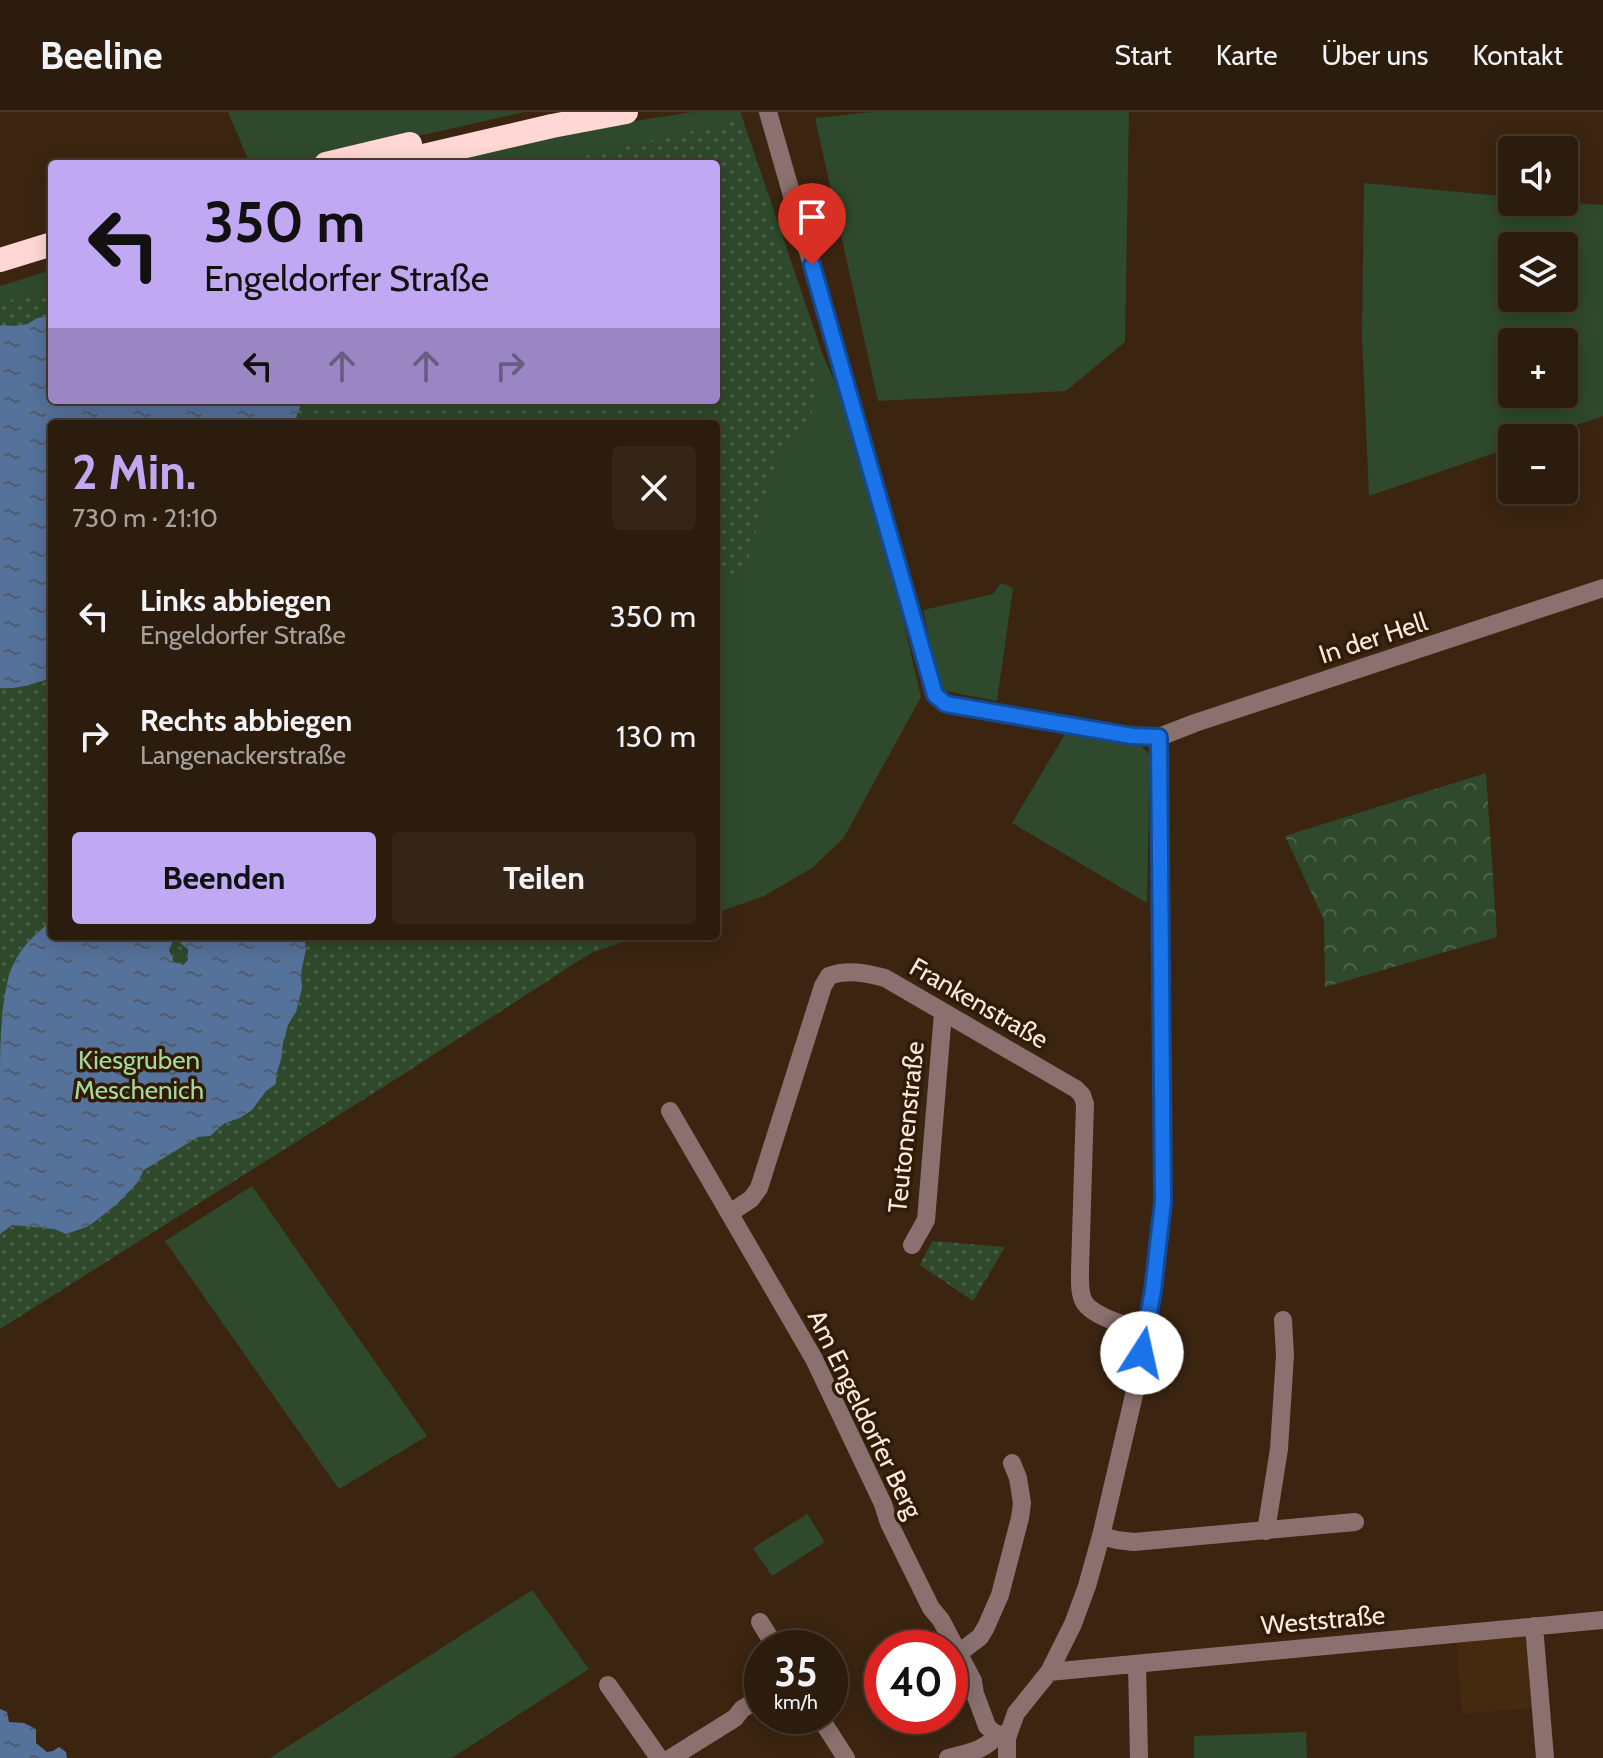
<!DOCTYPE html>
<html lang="de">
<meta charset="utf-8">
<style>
:root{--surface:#2c1c0d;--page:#342516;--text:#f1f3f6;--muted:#a6a19d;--line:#483a2e;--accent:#c0a8f3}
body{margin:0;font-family:Cabin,sans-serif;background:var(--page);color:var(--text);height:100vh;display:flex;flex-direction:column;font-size:30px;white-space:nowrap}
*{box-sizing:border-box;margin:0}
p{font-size:26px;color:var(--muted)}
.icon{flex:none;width:44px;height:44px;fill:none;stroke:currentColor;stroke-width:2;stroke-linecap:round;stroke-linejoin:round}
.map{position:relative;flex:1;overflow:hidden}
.sheet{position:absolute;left:48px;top:308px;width:672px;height:520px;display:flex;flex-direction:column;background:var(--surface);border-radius:8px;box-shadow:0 4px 20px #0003,0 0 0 2px var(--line)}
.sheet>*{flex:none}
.hud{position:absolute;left:48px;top:48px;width:672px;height:244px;border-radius:8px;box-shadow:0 4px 20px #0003,0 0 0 2px var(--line);background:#c0a8f3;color:#111;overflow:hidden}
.fabs{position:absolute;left:1498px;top:24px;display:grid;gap:16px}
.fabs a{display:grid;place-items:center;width:80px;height:80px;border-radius:8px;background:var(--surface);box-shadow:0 4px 20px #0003,0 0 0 2px var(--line);font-size:40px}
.speed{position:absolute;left:744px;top:1518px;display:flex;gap:16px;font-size:40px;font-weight:700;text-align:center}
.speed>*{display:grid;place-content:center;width:104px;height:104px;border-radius:50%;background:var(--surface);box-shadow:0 4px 20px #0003,0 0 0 2px var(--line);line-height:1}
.speed small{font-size:20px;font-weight:400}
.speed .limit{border:12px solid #d22;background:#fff;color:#111}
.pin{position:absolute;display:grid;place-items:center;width:68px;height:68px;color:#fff;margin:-82px -34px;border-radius:50% 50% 50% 0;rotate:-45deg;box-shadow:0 0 8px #0007}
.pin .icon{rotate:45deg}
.me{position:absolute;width:88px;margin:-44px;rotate:10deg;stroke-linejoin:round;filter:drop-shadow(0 0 6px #0008)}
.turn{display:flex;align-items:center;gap:28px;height:168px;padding:0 24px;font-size:36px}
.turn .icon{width:104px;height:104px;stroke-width:2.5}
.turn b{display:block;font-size:56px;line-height:68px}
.lanes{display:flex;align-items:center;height:76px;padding:0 24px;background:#0003;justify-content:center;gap:40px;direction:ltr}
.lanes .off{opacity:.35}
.round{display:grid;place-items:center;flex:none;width:84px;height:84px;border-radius:8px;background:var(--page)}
.headline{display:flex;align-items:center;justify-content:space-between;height:136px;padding:0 24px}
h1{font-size:48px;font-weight:700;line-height:60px;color:var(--accent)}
.action{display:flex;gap:16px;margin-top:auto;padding:16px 24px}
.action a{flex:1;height:92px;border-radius:8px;background:var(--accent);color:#111;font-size:32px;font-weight:700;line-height:92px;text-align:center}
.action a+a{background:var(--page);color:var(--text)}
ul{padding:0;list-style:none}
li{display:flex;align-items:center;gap:24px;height:120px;padding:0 24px}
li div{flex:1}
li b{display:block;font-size:30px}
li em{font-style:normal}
header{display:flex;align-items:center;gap:48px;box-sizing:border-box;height:112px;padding:0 40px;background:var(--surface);border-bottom:2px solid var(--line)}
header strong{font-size:38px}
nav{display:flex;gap:44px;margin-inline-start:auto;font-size:28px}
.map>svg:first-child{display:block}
</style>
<header>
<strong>Beeline</strong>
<nav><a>Start</a><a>Karte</a><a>Über uns</a><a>Kontakt</a></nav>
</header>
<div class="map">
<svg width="1603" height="1646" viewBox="0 0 1603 1646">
<defs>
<pattern id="forest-crowns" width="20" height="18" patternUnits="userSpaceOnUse" patternTransform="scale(2)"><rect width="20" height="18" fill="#2e492b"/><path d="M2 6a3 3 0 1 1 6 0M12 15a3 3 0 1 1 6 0" fill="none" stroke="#4d6349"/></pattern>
<pattern id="park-dots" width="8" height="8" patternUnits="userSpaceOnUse" patternTransform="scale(2)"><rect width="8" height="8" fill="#2e492b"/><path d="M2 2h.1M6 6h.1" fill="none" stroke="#4d6349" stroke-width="1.8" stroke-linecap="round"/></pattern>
<pattern id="water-ripples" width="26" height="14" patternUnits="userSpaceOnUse" patternTransform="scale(2)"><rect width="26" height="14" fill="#55729a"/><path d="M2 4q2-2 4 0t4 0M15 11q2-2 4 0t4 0" fill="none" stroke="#505c6e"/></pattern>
</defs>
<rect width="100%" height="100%" fill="#3b2511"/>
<path fill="#462a10" d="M 1525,1524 L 1527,1527 L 1532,1596 L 1462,1602 L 1456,1528 Z"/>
<path fill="#2e492b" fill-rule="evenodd" d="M 228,0 L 524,0 L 295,52 L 250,52 Z
M 693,0 L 740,0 L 741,2 L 823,243 L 841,284 L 901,499 L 921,585 L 843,727 L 812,756 L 764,784 L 716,801 L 716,312 L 295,312 L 716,288 L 716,52 L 432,52 L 583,17 Z
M 873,0 L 1129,0 L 1125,230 L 1066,279 L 878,289 L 815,6 Z
M 1364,71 L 1512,85 L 1512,90 L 1564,90 L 1603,93 L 1603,304 L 1538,326 L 1512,326 L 1512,335 L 1369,384 L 1362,226 ZM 1512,134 L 1564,134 L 1564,186 L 1512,186 ZM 1512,230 L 1564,230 L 1564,282 L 1512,282 Z
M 52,158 L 52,204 L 0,214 L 0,174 Z
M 1001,471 L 1013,476 L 997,589 L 945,579 L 939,570 L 923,498 L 993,482 Z
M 1065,622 L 1141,634 L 1150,643 L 1147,791 L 1012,711 Z
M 252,1074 L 427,1324 L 339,1377 L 165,1129 Z
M 807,1402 L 825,1430 L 772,1464 L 753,1436 Z
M 532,1478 L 589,1557 L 452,1646 L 270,1646 Z
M 1306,1620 L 1307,1646 L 1194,1646 L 1194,1624 Z"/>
<path fill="url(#forest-crowns)" d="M 1486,661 L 1497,825 L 1325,875 L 1324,808 L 1285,724 Z"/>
<path fill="url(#park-dots)" d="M 741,8 L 819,251 L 811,304 L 785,330 L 768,373 L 744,464 L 716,468 L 716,312 L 52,312 L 52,824 L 639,824 L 589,842 L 399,965 L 0,1217 L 0,191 L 52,177 L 52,288 L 716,288 L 716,52 L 549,52 Z
M 932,1129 L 1005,1135 L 973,1189 L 920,1153 Z"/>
<path fill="url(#water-ripples)" d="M 52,204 L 52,288 L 298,288 L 300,295 L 294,312 L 52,312 L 52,566 C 34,571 18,578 0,576 L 0,214 L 3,213 L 14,214 L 28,212 L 37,206 Z
M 52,785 L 52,824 L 163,824 L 165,828 L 169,825 L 173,829 L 169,838 L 174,850 L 183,853 L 188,848 L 188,837 L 180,831 L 190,824 L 304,824 L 306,837 L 301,861 L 302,876 L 296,900 L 288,913 L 283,931 L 281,948 L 276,963 L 276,972 L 266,979 L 252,998 L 240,1006 L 225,1011 L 210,1024 L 198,1025 L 144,1058 L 137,1071 L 117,1092 L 89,1114 L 66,1122 L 54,1117 L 12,1113 L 0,1122 C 0,1073 0,1023 0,974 C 0,938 0,898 9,863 C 17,840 30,826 49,811 Z
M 0,1597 L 7,1600 L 9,1610 L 24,1611 L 36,1617 L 36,1631 L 47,1640 L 53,1639 L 59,1635 L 66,1640 L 67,1646 L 0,1646 Z"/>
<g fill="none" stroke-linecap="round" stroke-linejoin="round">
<path stroke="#8a706e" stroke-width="18" d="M 768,0 L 935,583 L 946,592 L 1132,624 L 1159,625 L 1195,611 L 1603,476
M 670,999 L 814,1247 L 883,1392 L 889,1411 L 931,1496 L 941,1508 L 973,1569 L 975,1582 L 987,1614 L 993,1620 L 1007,1626
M 730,1101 L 751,1087 L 759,1076 L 823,874 L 829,864 C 847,857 867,861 885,866 L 1076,977 L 1082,983 L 1085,992 L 1080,1158 C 1080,1168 1079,1181 1084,1190 C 1093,1205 1129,1214 1146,1220
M 912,1133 L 926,1108 L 943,901
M 1266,1419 L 1279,1337 L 1285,1243 L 1283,1208
M 1101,1424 L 1117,1428 L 1134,1430 L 1355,1410
M 760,1510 L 776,1536
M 1534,1514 L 1545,1646
M 959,1541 L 980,1525 L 986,1515 L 1000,1483 L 1020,1406 L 1022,1391 L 1018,1366 L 1012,1351
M 1137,1552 L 1139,1646
M 1049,1560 L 1603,1508
M 608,1573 L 659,1646
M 819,1604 L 846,1646
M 671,1646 L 735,1606 L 742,1597 L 762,1585
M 948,1646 C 967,1641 985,1639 998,1622
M 1007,1646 L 1007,1626 L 1016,1601 L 1049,1560 L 1073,1512 L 1087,1474 L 1101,1424 L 1134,1283 L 1153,1178 L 1163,1090 L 1159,625"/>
<path stroke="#ffd8d5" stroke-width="24" d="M 326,52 L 410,32
M 389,52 L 552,14 L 626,0
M 0,148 L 52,132"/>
</g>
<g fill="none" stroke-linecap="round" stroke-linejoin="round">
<g stroke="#114b97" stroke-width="20">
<path id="route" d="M 812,153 L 935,583 L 946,592 L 1132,624 L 1159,625 L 1163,1090 L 1153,1178 L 1142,1241"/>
</g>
<use href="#route" stroke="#1a73e8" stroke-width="14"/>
</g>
<g text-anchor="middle" stroke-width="7" stroke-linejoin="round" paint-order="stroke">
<g font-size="26" fill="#faeade" stroke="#311b07">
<text transform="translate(1373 526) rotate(-18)" y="9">In der Hell</text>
<text transform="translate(979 891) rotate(30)" y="9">Frankenstraße</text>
<text transform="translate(906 1015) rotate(-84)" y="9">Teutonenstraße</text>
<text transform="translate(865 1302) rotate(64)" y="9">Am Engeldorfer Berg</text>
<text transform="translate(1323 1508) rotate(-5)" y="9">Weststraße</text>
</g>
<g font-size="26" fill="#a3da9c" stroke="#311b07">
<text x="139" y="957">Kiesgruben<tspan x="139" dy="30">Meschenich</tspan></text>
</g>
</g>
</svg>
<div class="fabs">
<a><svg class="icon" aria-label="sound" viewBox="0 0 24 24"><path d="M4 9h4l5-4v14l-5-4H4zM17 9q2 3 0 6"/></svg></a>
<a><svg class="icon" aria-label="layers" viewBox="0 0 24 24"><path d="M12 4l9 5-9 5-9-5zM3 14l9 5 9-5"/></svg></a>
<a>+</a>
<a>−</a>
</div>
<div class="speed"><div>35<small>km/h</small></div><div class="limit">40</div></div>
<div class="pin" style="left:812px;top:153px;background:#d93025"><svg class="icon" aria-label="arrive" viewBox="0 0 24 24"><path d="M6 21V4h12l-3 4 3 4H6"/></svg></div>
<svg class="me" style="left:1142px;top:1241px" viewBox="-20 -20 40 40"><circle r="19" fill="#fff"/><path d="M0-13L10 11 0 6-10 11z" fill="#1a73e8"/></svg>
<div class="hud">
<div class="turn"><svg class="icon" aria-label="left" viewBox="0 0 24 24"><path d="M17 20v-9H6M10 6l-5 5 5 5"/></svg><div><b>350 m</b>Engeldorfer Straße</div></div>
<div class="lanes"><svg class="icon" aria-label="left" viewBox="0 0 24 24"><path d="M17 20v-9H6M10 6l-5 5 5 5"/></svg><svg class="icon off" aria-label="ahead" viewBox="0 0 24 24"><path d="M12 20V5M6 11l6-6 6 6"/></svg><svg class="icon off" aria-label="ahead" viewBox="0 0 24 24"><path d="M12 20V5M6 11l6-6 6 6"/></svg><svg class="icon off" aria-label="right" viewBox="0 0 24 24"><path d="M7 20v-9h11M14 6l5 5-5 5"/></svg></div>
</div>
<section class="sheet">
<div class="headline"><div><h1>2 Min.</h1><p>730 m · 21:10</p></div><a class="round"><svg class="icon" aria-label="close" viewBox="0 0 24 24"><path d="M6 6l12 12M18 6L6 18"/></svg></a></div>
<ul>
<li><svg class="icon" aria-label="left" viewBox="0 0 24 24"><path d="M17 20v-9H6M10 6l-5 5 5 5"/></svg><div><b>Links abbiegen</b><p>Engeldorfer Straße</p></div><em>350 m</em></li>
<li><svg class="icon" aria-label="right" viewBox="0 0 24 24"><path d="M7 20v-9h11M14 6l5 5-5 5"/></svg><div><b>Rechts abbiegen</b><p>Langenackerstraße</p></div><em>130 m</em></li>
</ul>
<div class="action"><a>Beenden</a><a>Teilen</a></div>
</section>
</div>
